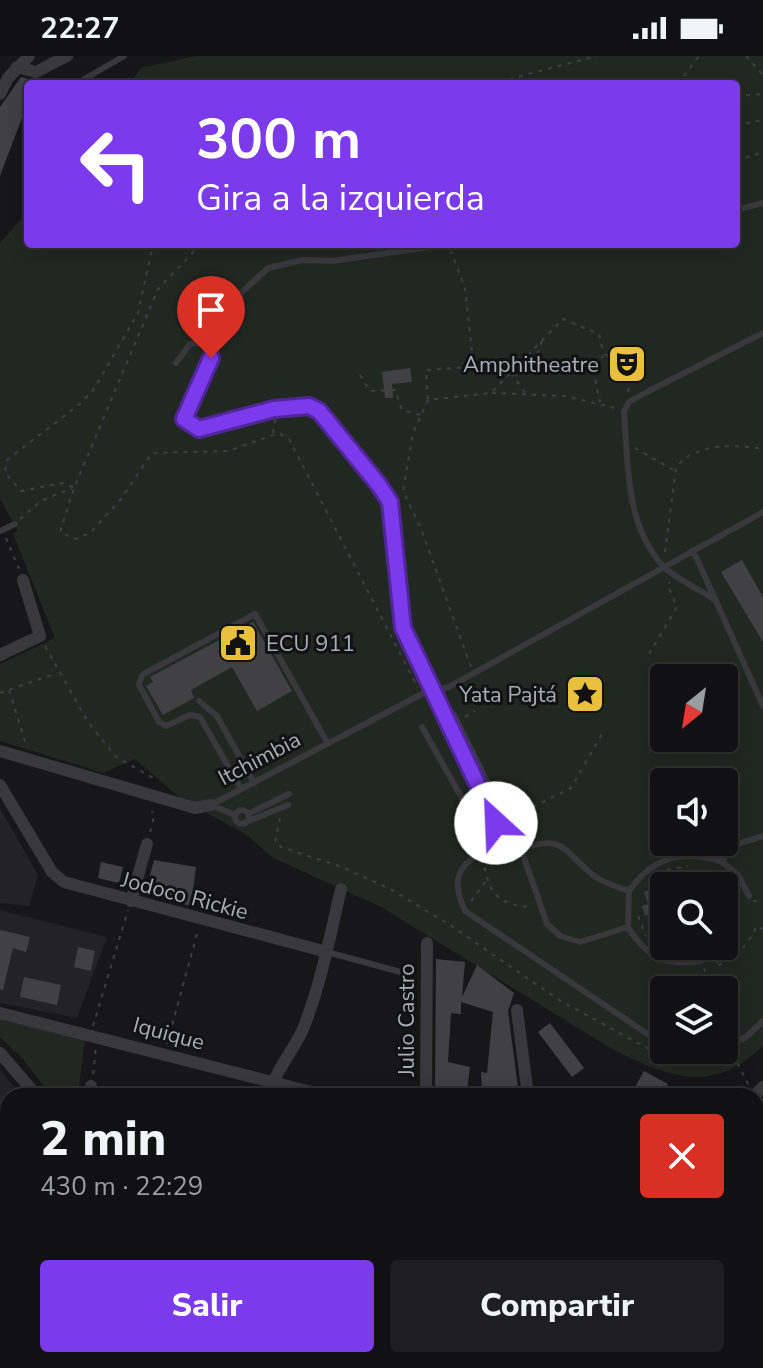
<!DOCTYPE html>
<html lang="es">
<meta charset="utf-8">
<style>
:root{--surface:#111012;--page:#1e1e20;--text:#f1f3f6;--muted:#9c9d9f;--line:#303032;--accent:#7c3aed}
body{margin:0;font-family:"Nunito Sans",sans-serif;background:var(--page);color:var(--text);height:100vh;display:flex;flex-direction:column;font-size:30px;white-space:nowrap}
*{box-sizing:border-box;margin:0}
p{font-size:26px;color:var(--muted)}
.icon{flex:none;width:44px;height:44px;fill:none;stroke:currentColor;stroke-width:2;stroke-linecap:round;stroke-linejoin:round}
.map{position:relative;flex:1;overflow:hidden}
.panel{position:absolute;left:0px;top:1032px;width:764px;height:280px;display:flex;flex-direction:column;background:var(--surface);border-radius:24px 24px 0 0;box-shadow:0 4px 20px #0003,0 0 0 2px var(--line)}
.panel>*{flex:none}
.banner{position:absolute;left:24px;top:24px;width:716px;height:168px;border-radius:8px;box-shadow:0 4px 20px #0003,0 0 0 2px var(--line);background:#7c3aed;color:#fff;overflow:hidden}
.needle{width:52px;rotate:210deg}
.fabs{position:absolute;left:650px;top:608px;display:grid;gap:16px}
.fabs a{display:grid;place-items:center;width:88px;height:88px;border-radius:8px;background:var(--surface);box-shadow:0 4px 20px #0003,0 0 0 2px var(--line);font-size:40px}
.pin{position:absolute;display:grid;place-items:center;width:68px;height:68px;color:#fff;margin:-82px -34px;border-radius:50% 50% 50% 0;rotate:-45deg;box-shadow:0 0 8px #0007}
.pin .icon{rotate:45deg}
.me{position:absolute;width:88px;margin:-44px;rotate:335deg;stroke-linejoin:round;filter:drop-shadow(0 0 6px #0008)}
.turn{display:flex;align-items:center;gap:28px;height:168px;padding:0 40px;font-size:36px}
.turn .icon{width:104px;height:104px;stroke-width:2.5}
.turn b{display:block;font-size:56px;line-height:68px}
.round{display:grid;place-items:center;flex:none;width:84px;height:84px;border-radius:8px;background:var(--page)}
.summary{display:flex;align-items:center;justify-content:space-between;height:136px;padding:0 40px}
h1{font-size:48px;font-weight:800;line-height:60px}
.action{display:flex;gap:16px;margin-top:auto;padding:16px 40px}
.action a{flex:1;height:92px;border-radius:8px;background:var(--accent);color:#fff;font-size:32px;font-weight:800;line-height:92px;text-align:center}
.action a+a{background:var(--page);color:var(--text)}
.status{display:flex;justify-content:space-between;align-items:center;height:56px;padding:0 40px;background:var(--surface);direction:ltr}
.status svg{height:22px;fill:currentColor}
.map>svg:first-child{display:block}
</style>
<div class="status"><b>22:27</b><svg viewBox="0 0 49 12"><path d="M0 12V9h3v3zM5 12V6h3v6zM10 12V3h3v9zM15 12V0h3v12zM26 1h20v11H26zM47 4h2v5h-2z"/></svg></div>
<div class="map">
<svg width="763" height="1312" viewBox="0 0 763 1312">
<rect width="100%" height="100%" fill="#171618"/>
<path fill="#232225" d="M 0,752 L 38,819 L 29,850 L 0,847 Z
M 0,854 L 107,881 L 77,962 L 0,947 Z
M 0,1014 L 22,1040 L 8,1040 L 8,1108 L 0,1107 Z
M 0,1120 L 8,1121 L 8,1304 L 40,1304 L 39,1312 L 0,1312 Z"/>
<path fill="#212822" fill-rule="evenodd" d="M 195,0 L 763,0 L 763,990 C 711,1040 668,1021 612,993 L 381,851 L 273,802 L 247,779 L 180,742 L 135,703 L 103,717 L 0,685 L 0,608 L 55,582 L 13,478 L 18,475 L 0,443 L 0,187 L 28,155 L 28,188 L 736,188 L 736,28 L 129,28 L 141,12 ZM 664,622 L 724,622 L 724,682 L 664,682 ZM 664,726 L 724,726 L 724,786 L 664,786 ZM 664,830 L 724,830 L 724,890 L 664,890 ZM 664,934 L 724,934 L 724,994 L 664,994 Z
M 0,963 L 85,982 L 78,1040 L 51,1040 L 23,1003 L 0,981 Z"/>
<path fill="#414145" d="M 21,21 L 28,23 L 28,46 L 0,120 L 0,51 Z
M 410,312 L 412,326 L 392,328 L 393,342 L 385,342 L 382,316 Z
M 742,504 L 763,541 L 763,586 L 721,516 Z
M 253,566 L 292,635 L 257,655 L 232,611 L 191,634 L 194,642 L 163,659 L 146,630 L 153,626 L 150,621 Z
M 154,804 L 196,811 L 191,850 L 145,838 Z
M 101,806 L 123,811 L 119,827 L 98,822 Z
M 712,816 L 716,830 L 672,830 L 672,828 Z
M 664,830 L 664,894 L 662,895 L 651,858 L 645,860 L 642,850 L 648,848 L 644,836 Z
M 0,874 L 30,881 L 26,896 L 13,892 L 3,934 L 0,933 Z
M 78,891 L 95,895 L 91,915 L 74,911 Z
M 436,903 L 465,906 L 462,941 L 477,909 L 514,937 L 508,955 L 519,1040 L 482,1035 L 481,1016 L 487,1017 L 493,956 L 461,946 L 461,958 L 451,957 L 448,1006 L 470,1011 L 467,1034 L 455,1030 L 454,1035 L 446,1033 L 445,1040 L 435,1040 Z
M 24,921 L 61,929 L 57,949 L 20,941 Z
M 550,967 L 584,1012 L 572,1021 L 538,976 Z
M 644,1015 L 668,1028 L 662,1040 L 648,1040 L 634,1033 Z
M 0,1128 L 8,1128 L 8,1216 L 0,1216 Z
M 121,1304 L 215,1304 L 213,1312 L 120,1312 Z
M 287,1304 L 361,1304 L 366,1305 L 365,1312 L 286,1312 Z
M 612,1304 L 663,1304 L 664,1312 L 614,1312 Z"/>
<g fill="none" stroke-linecap="round" stroke-linejoin="round">
<path stroke="#3e3f44" stroke-width="2" stroke-dasharray="4 6" stroke-linecap="butt" d="M 746,0 L 763,19
M 490,28 L 597,0
M 678,28 L 699,0
M 736,40 L 763,38
M 736,69 L 763,64
M 736,105 L 763,96
M 201,188 L 158,233 L 74,432 L 60,476 L 75,483 L 90,477 L 121,443 L 152,397 L 228,395 L 279,377 L 289,383 L 418,632
M 542,285 L 535,305 L 541,317 C 567,317 586,323 603,300
M 605,299 L 614,301 L 620,298
M 593,314 L 600,346
M 511,317 L 526,338
M 360,319 L 370,335 L 395,334 L 402,354 L 421,359
M 514,319 L 535,313
M 628,336 L 633,313
M 492,337 L 565,340 L 615,352
M 428,343 L 426,314 L 470,311 L 473,305 L 465,232 L 451,195
M 273,377 L 276,360
M 635,392 L 675,415
M 73,431 L 63,427 L 21,435 L 5,417 L 7,404 L 81,347 L 94,333 L 138,257 L 153,188
M 20,463 L 41,445 L 72,432
M 6,482 L 19,513
M 665,496 L 676,412 C 693,387 736,388 763,393
M 45,590 L 88,666 L 116,701 L 157,724
M 649,598 L 677,551 L 668,530 L 670,526
M 471,611 L 420,470 L 403,435 L 413,377 L 428,344 L 491,337 L 563,263 L 599,278 L 604,299
M 9,634 L 27,692
M 0,637 L 57,617
M 465,661 L 475,655
M 515,760 L 571,732 L 603,676
M 280,762 L 275,786 L 281,791 L 342,811 L 392,834 L 450,869 L 559,944 L 667,1003 L 687,1007 L 732,995
M 150,776 L 154,761 L 152,755
M 487,802 C 482,810 485,812 487,821 C 492,844 510,850 532,851
M 667,814 L 688,810
M 471,845 L 486,825
M 753,845 L 763,846
M 638,860 L 646,880
M 724,881 L 734,877 C 743,858 737,839 725,821
M 663,894 L 704,890
M 709,900 L 724,893 L 732,878
M 709,904 L 724,897 L 727,901 L 715,907 L 717,910 C 737,901 747,890 757,870 L 763,873
M 704,912 L 711,934
M 93,970 L 128,854
M 167,988 L 198,874
M 733,998 L 748,1028
M 93,1018 L 96,992
M 603,1304 L 605,1312
M 734,1311 L 754,1309
M 221,1312 L 223,1304
M 299,1312 L 300,1304"/>
<path stroke="#38383d" stroke-width="6" d="M 76,28 L 124,0
M 736,154 L 763,147
M 451,188 L 332,205 L 302,204 L 268,212 L 242,236 L 186,354 L 184,363 L 199,373 L 279,352 L 300,349 L 319,355 L 390,446 L 403,572 L 446,657 L 454,659 L 521,793 L 547,868 L 560,880 L 580,886 L 628,871 C 646,901 667,911 701,905
M 176,307 L 190,288 L 219,285
M 0,475 L 15,468
M 693,494 L 763,650
M 713,543 C 698,532 675,523 662,509 C 625,467 628,407 624,355 L 629,346 L 647,336 L 763,277
M 199,645 L 217,660 L 254,727
M 446,658 L 496,767 C 494,807 438,798 465,855 L 664,989
M 422,671 L 478,771
M 241,733 L 200,661 L 190,659 L 166,670 L 159,666 L 139,629 L 142,619 L 255,558 L 328,688
M 211,749 L 422,638 L 449,631 L 763,456
M 211,749 L 235,759
M235 761a7 7 0 1 1 14 0a7 7 0 1 1-14 0Z
M 248,758 L 289,738
M 246,766 L 288,749
M 521,793 C 564,777 564,796 593,819 C 603,827 617,831 629,835 C 652,801 684,793 722,806 L 730,790 L 763,780
M 722,806 L 738,819 L 749,840
M 628,871 L 629,835
M 327,896 L 408,918
M 724,988 L 745,982 L 763,965
M 0,1116 L 8,1116
M 0,1238 L 7,1239 L 0,1280"/>
<path stroke="#38383d" stroke-width="12" d="M 17,11 L 36,16 L 67,0
M 0,38 L 8,22 L 29,0
M 0,599 L 40,580 L 23,524
M 0,695 L 195,752 L 211,749
M 0,729 L 52,816 L 64,826 L 327,896
M 131,845 L 147,788
M 517,954 L 528,1040
M 0,957 L 327,1040
M 0,997 L 37,1040
M 90,1040 L 91,1030
M 270,1040 C 274,1015 293,996 303,973 C 321,928 330,880 341,833
M 426,1040 L 427,887
M 754,1040 L 763,1031
M 756,1060 L 763,1058
M 756,1215 L 763,1210
M 756,1275 L 763,1300
M 56,1312 L 56,1304
M 374,1312 L 376,1304"/>
</g>
<g fill="none" stroke-linecap="round" stroke-linejoin="round">
<g stroke="#51269a" stroke-width="20">
<path id="route" d="M 211,302 L 184,363 L 199,373 L 274,353 L 309,350 L 319,355 L 379,429 L 390,446 L 403,572 L 496,767"/>
</g>
<use href="#route" stroke="#7c3aed" stroke-width="14"/>
</g>
<defs>
<g id="theatre-square" transform="scale(2)"><rect x="-9" y="-9" width="18" height="18" rx="4" fill="#e9bf3e" stroke="#121113"/><path d="M-5-5.5Q0-4 5-5.5V0Q5 5 0 6Q-5 5-5 0ZM-3.3-2.5H-1v1.5H-3.3ZM1-2.5H3.3v1.5H1ZM-2.8 1Q0 5.5 2.8 1Z" fill="#111"/></g>
<g id="civic-square" transform="scale(2)"><rect x="-9" y="-9" width="18" height="18" rx="4" fill="#e9bf3e" stroke="#121113"/><path d="M-.6-6.5H3V-4.5H.6V-3L4-1V1h2V6H-6V1h2V-1L-.6-3ZM-1.2 2.5V6h2.4V2.5Z" fill="#111"/></g>
<g id="sight-square" transform="scale(2)"><rect x="-9" y="-9" width="18" height="18" rx="4" fill="#e9bf3e" stroke="#121113"/><path d="M0-6L1.8-2.2L6-1.7L2.9 1.2L3.7 5.4L0 3.3L-3.7 5.4L-2.9 1.2L-6-1.7L-1.8-2.2Z" fill="#111"/></g>
</defs>
<g fill-rule="evenodd">
<use href="#theatre-square" x="627" y="308"/>
<use href="#civic-square" x="238" y="587"/>
<use href="#sight-square" x="585" y="638"/>
</g>
<g text-anchor="middle" stroke-width="6" stroke-linejoin="round" paint-order="stroke">
<g font-size="22" fill="#a9acb7" stroke="#121113" text-anchor="end">
<text x="599" y="316">Amphitheatre</text>
<text x="266" y="595" text-anchor="start">ECU 911</text>
<text x="557" y="646">Yata Pajtá</text>
</g>
<g font-size="22" fill="#a9acb7" stroke="#121113">
<text transform="translate(259 702) rotate(-28)" y="8">Itchimbia</text>
<text transform="translate(185 839) rotate(15)" y="8">Jodoco Rickie</text>
<text transform="translate(406 964) rotate(-90)" y="8">Julio Castro</text>
<text transform="translate(169 977) rotate(15)" y="8">Iquique</text>
</g>
</g>
</svg>
<div class="fabs">
<a><svg class="needle" viewBox="-14 -14 28 28"><path d="M0-13l5 13h-10z" fill="#e53935"/><path d="M0 13l5-13h-10z" fill="#9c9d9f"/></svg></a>
<a><svg class="icon" aria-label="sound" viewBox="0 0 24 24"><path d="M4 9h4l5-4v14l-5-4H4zM17 9q2 3 0 6"/></svg></a>
<a><svg class="icon" aria-label="search" viewBox="0 0 24 24"><circle cx="10" cy="10" r="6"/><path d="M15 15l6 6"/></svg></a>
<a><svg class="icon" aria-label="layers" viewBox="0 0 24 24"><path d="M12 4l9 5-9 5-9-5zM3 14l9 5 9-5"/></svg></a>
</div>
<div class="pin" style="left:211px;top:302px;background:#d93025"><svg class="icon" aria-label="arrive" viewBox="0 0 24 24"><path d="M6 21V4h12l-3 4 3 4H6"/></svg></div>
<svg class="me" style="left:496px;top:767px" viewBox="-20 -20 40 40"><circle r="19" fill="#fff"/><path d="M0-13L10 11 0 6-10 11z" fill="#7c3aed"/></svg>
<div class="banner">
<div class="turn"><svg class="icon" aria-label="left" viewBox="0 0 24 24"><path d="M17 20v-9H6M10 6l-5 5 5 5"/></svg><div><b>300 m</b>Gira a la izquierda</div></div>
</div>
<section class="panel">
<div class="summary"><div><h1>2 min</h1><p>430 m · 22:29</p></div><a class="round" style="background:#d93025;color:#fff"><svg class="icon" aria-label="close" viewBox="0 0 24 24"><path d="M6 6l12 12M18 6L6 18"/></svg></a></div>
<div class="action"><a>Salir</a><a>Compartir</a></div>
</section>
</div>
